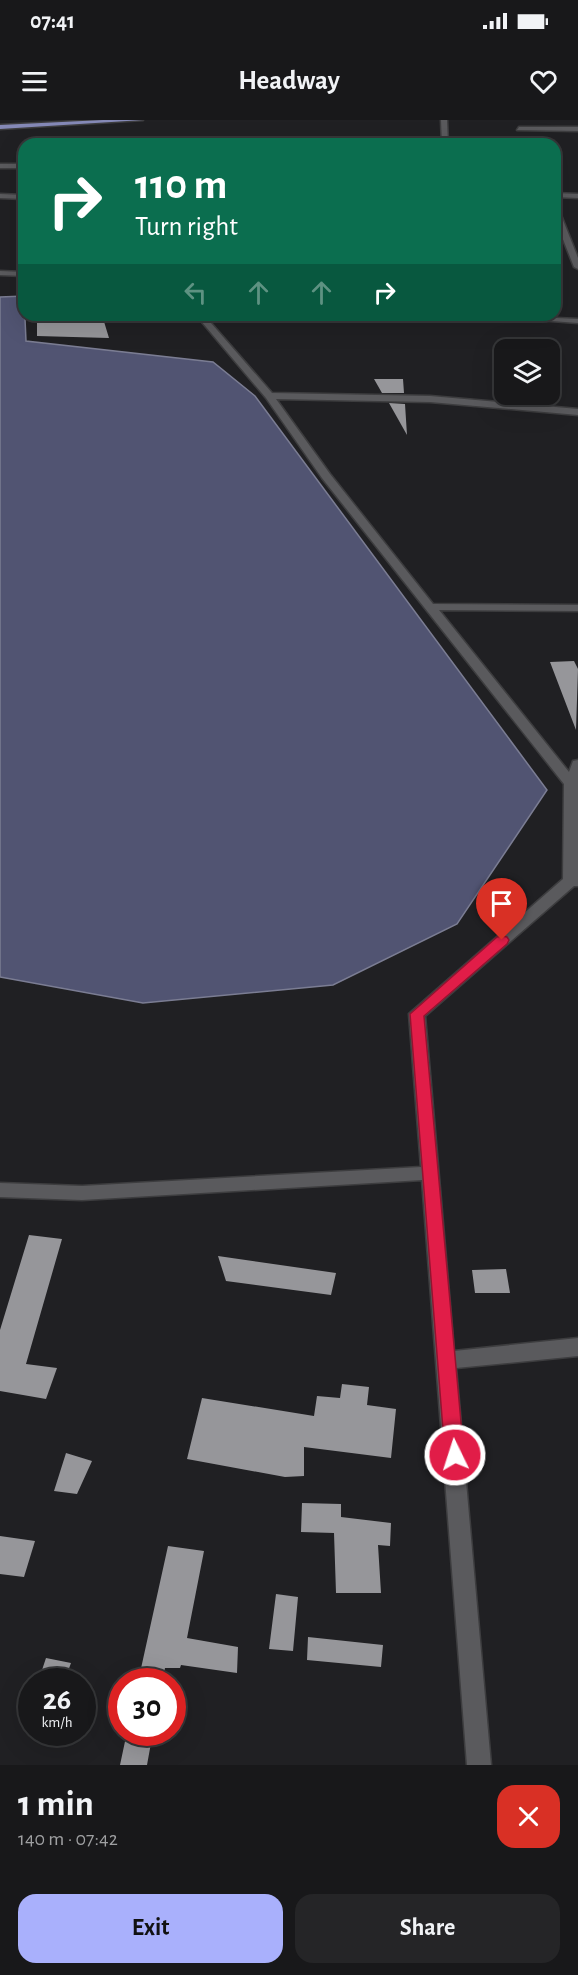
<!DOCTYPE html>
<meta charset="utf-8">
<style>
:root{--surface:#18181a;--page:#252527;--text:#f1f3f6;--muted:#9fa0a2;--line:#363739;--accent:#a9b0fc}
body{margin:0;font-family:"Alegreya Sans",sans-serif;background:var(--page);color:var(--text);height:100vh;display:flex;flex-direction:column;font-size:22px;white-space:nowrap}
*{box-sizing:border-box;margin:0}
p{font-size:20px;color:var(--muted)}
.icon{flex:none;width:33px;height:33px;fill:none;stroke:currentColor;stroke-width:2;stroke-linecap:round;stroke-linejoin:round}
.map{position:relative;height:1645px;overflow:hidden}
.details{display:flex;flex-direction:column;background:var(--surface);flex:1}
.details>*{flex:none}
.top-card{position:absolute;left:18px;top:18px;width:543px;height:183px;border-radius:18px;box-shadow:0 6px 24px #0002,0 0 0 2px var(--line);background:#0b6e4f;color:#fff;overflow:hidden}
.fabs{position:absolute;left:494px;top:219px;display:grid;gap:12px}
.fabs a{display:grid;place-items:center;width:66px;height:66px;border-radius:12px;background:var(--surface);box-shadow:0 6px 24px #0002,0 0 0 2px var(--line);font-size:30px}
.speed{position:absolute;left:18px;top:1548px;display:flex;gap:12px;font-size:30px;font-weight:700;text-align:center}
.speed>*{display:grid;place-content:center;width:78px;height:78px;border-radius:50%;background:var(--surface);box-shadow:0 6px 24px #0002,0 0 0 2px var(--line);line-height:1}
.speed small{font-size:15px;font-weight:400}
.speed .limit{border:9px solid #d22;background:#fff;color:#111}
.pin{position:absolute;display:grid;place-items:center;width:51px;height:51px;color:#fff;margin:-62px -26px;border-radius:50% 50% 50% 0;rotate:-45deg;box-shadow:0 0 6px #0007}
.pin .icon{rotate:45deg}
.me{position:absolute;width:66px;margin:-33px;rotate:356deg;stroke-linejoin:round;filter:drop-shadow(0 0 4px #0008)}
.turn{display:flex;align-items:center;gap:21px;height:126px;padding:0 18px;font-size:27px}
.turn .icon{width:78px;height:78px;stroke-width:2.5}
.turn b{display:block;font-size:42px;line-height:51px}
.lanes{display:flex;align-items:center;height:57px;padding:0 18px;background:#0003;justify-content:center;gap:30px;direction:ltr}
.lanes .off{opacity:.35}
.round{display:grid;place-items:center;flex:none;width:63px;height:63px;border-radius:18px;background:var(--page)}
.headline{display:flex;align-items:center;justify-content:space-between;height:102px;padding:0 18px}
h1{font-size:36px;font-weight:700;line-height:45px}
.cta{display:flex;gap:12px;margin-top:auto;padding:12px 18px}
.cta a{flex:1;height:69px;border-radius:18px;background:var(--accent);color:#111;font-size:24px;font-weight:700;line-height:69px;text-align:center}
.cta a+a{background:var(--page);color:var(--text)}
.status{display:flex;justify-content:space-between;align-items:center;height:42px;padding:0 30px;background:var(--surface);direction:ltr}
.status svg{height:16px;fill:currentColor}
header{display:flex;justify-content:space-between;align-items:center;height:78px;padding:0 18px;background:var(--surface);font-size:27px;font-weight:700}
.map>svg:first-child{display:block}
</style>
<div class="status"><b>07:41</b><svg viewBox="0 0 49 12"><path d="M0 12V9h3v3zM5 12V6h3v6zM10 12V3h3v9zM15 12V0h3v12zM26 1h20v11H26zM47 4h2v5h-2z"/></svg></div>
<header><svg class="icon" aria-label="menu" viewBox="0 0 24 24"><path d="M4 6h16M4 12h16M4 18h16"/></svg>Headway<svg class="icon" aria-label="heart" viewBox="0 0 24 24"><path d="M12 20l-8-8c-3-5 5-10 8-4 3-6 11-1 8 4z"/></svg></header>
<div class="map">
<svg width="578" height="1645" viewBox="0 0 578 1645">
<rect width="100%" height="100%" fill="#202023"/>
<path fill="#515472" stroke="#7b7d93" stroke-width="1.5" d="M 24,176 L 26,221 L 213,242 L 255,276 L 547,670 L 457,804 L 333,865 L 143,883 L 0,857 L 0,177 Z"/>
<path fill="#96969a" d="M 102,195 L 109,218 L 37,216 L 37,200 Z
M 374,259 L 403,259 L 404,273 L 382,273 Z
M 389,283 L 405,284 L 407,315 Z
M 574,541 L 578,549 L 576,610 L 550,542 Z
M 29,1115 L 62,1119 L 26,1244 L 57,1248 L 46,1279 L 0,1271 L 0,1210 Z
M 218,1136 L 336,1153 L 331,1175 L 226,1161 Z
M 506,1149 L 510,1173 L 475,1173 L 472,1150 Z
M 342,1264 L 369,1267 L 367,1285 L 396,1289 L 391,1338 L 304,1327 L 304,1356 L 285,1357 L 187,1339 L 202,1278 L 314,1296 L 317,1276 L 340,1278 Z
M 66,1333 L 92,1341 L 77,1374 L 54,1371 Z
M 302,1383 L 341,1384 L 341,1397 L 391,1403 L 390,1426 L 378,1425 L 381,1473 L 336,1473 L 334,1413 L 301,1412 Z
M 0,1416 L 35,1421 L 24,1457 L 0,1454 Z
M 168,1426 L 204,1431 L 187,1518 L 238,1527 L 237,1553 L 181,1545 L 180,1548 L 165,1548 L 162,1562 L 138,1562 Z
M 276,1474 L 298,1477 L 293,1531 L 269,1529 Z
M 308,1517 L 383,1525 L 381,1547 L 307,1540 Z
M 46,1538 L 71,1543 L 64,1562 L 38,1562 Z
M 127,1612 L 153,1612 L 147,1645 L 120,1645 Z"/>
<g fill="none" stroke-linecap="round" stroke-linejoin="round">
<g stroke="#3d3d3f" stroke-width="3">
<path id="minor" d="M 441,0 L 447,0 L 448,24 L 442,24 Z
M 519,7 L 578,7 L 578,11 L 517,10 Z
M 0,44 L 24,44 L 24,48 L 0,48 Z
M 555,73 L 578,74 L 578,78 L 555,77 Z
M 0,74 L 24,75 L 24,79 L 0,78 Z
M 555,88 L 559,90 L 578,138 L 578,149 L 574,147 L 555,99 Z
M 0,151 L 24,152 L 24,156 L 0,155 Z
M 196,195 L 204,195 L 272,273 L 430,276 L 578,289 L 578,295 L 430,282 L 276,279 L 330,354 L 433,484 L 578,485 L 578,491 L 439,490 L 569,652 L 573,641 L 578,640 L 578,766 L 574,766 L 425,896 L 454,1231 L 578,1218 L 578,1236 L 456,1248 L 491,1645 L 467,1645 L 422,1060 L 82,1080 L 0,1077 L 0,1063 L 82,1066 L 421,1047 L 409,894 L 563,759 L 564,664 L 322,358 L 266,278 Z
M 493,195 L 578,199 L 578,203 L 497,197 Z"/>
</g>
<g stroke="#3d3d3f" stroke-width="3">
<path id="major" d="M 103,0 L 143,0 L 0,9 L 0,5 Z"/>
</g>
<use href="#minor" fill="#5a5a5d" fill-rule="evenodd"/>
<use href="#major" fill="#8589b7" fill-rule="evenodd"/>
</g>
<path fill="#e11d48" stroke="#92132f" stroke-width="1.5" d="M 502,816 L 507,817 L 509,820 L 507,824 L 424,896 L 464,1335 L 461,1341 L 455,1344 L 448,1341 L 445,1335 L 410,894 L 497,817 Z"/>
</svg>
<div class="fabs">
<a><svg class="icon" aria-label="layers" viewBox="0 0 24 24"><path d="M12 4l9 5-9 5-9-5zM3 14l9 5 9-5"/></svg></a>
</div>
<div class="speed"><div>26<small>km/h</small></div><div class="limit">30</div></div>
<div class="pin" style="left:502px;top:820px;background:#d93025"><svg class="icon" aria-label="arrive" viewBox="0 0 24 24"><path d="M6 21V4h12l-3 4 3 4H6"/></svg></div>
<svg class="me" style="left:455px;top:1335px" viewBox="-20 -20 40 40"><circle r="17" fill="#e11d48" stroke="#fff" stroke-width="3"/><path d="M0-11L8 9 0 5-8 9z" fill="#fff"/></svg>
<div class="top-card">
<div class="turn"><svg class="icon" aria-label="right" viewBox="0 0 24 24"><path d="M7 20v-9h11M14 6l5 5-5 5"/></svg><div><b>110 m</b>Turn right</div></div>
<div class="lanes"><svg class="icon off" aria-label="left" viewBox="0 0 24 24"><path d="M17 20v-9H6M10 6l-5 5 5 5"/></svg><svg class="icon off" aria-label="ahead" viewBox="0 0 24 24"><path d="M12 20V5M6 11l6-6 6 6"/></svg><svg class="icon off" aria-label="ahead" viewBox="0 0 24 24"><path d="M12 20V5M6 11l6-6 6 6"/></svg><svg class="icon" aria-label="right" viewBox="0 0 24 24"><path d="M7 20v-9h11M14 6l5 5-5 5"/></svg></div>
</div>
</div>
<section class="details">
<div class="headline"><div><h1>1 min</h1><p>140 m · 07:42</p></div><a class="round" style="background:#d93025;color:#fff"><svg class="icon" aria-label="close" viewBox="0 0 24 24"><path d="M6 6l12 12M18 6L6 18"/></svg></a></div>
<div class="cta"><a>Exit</a><a>Share</a></div>
</section>
